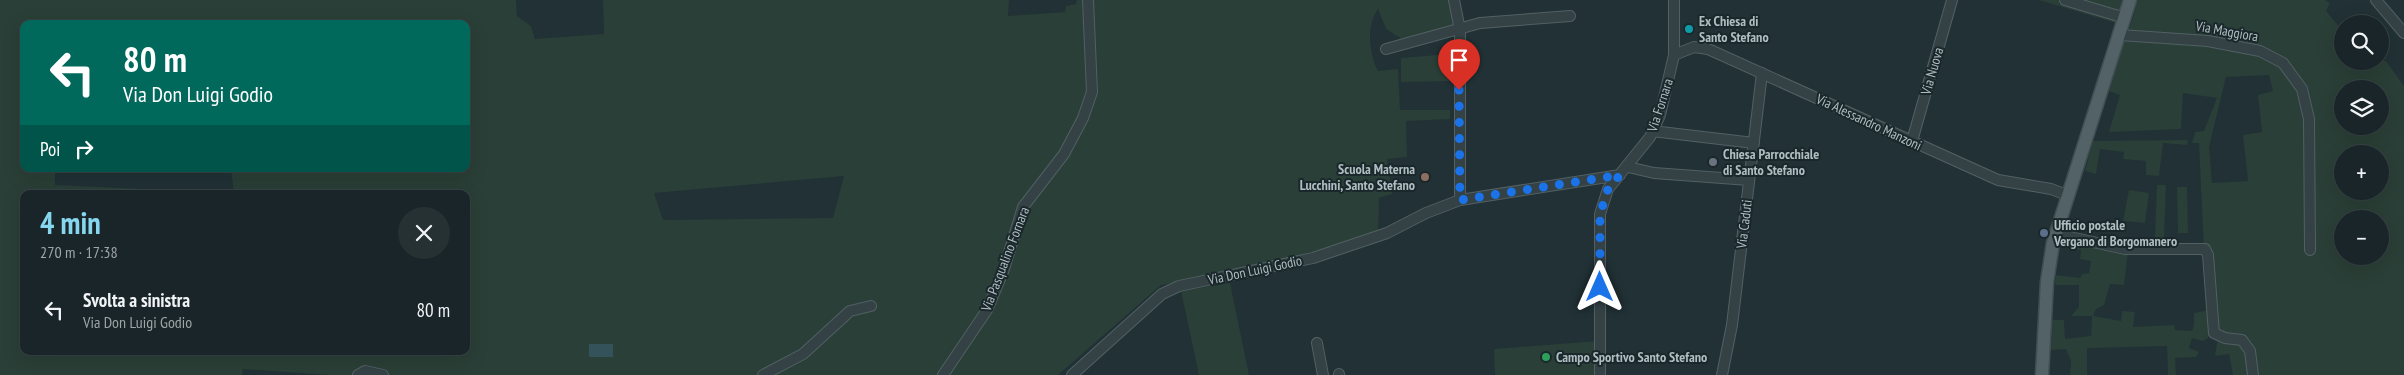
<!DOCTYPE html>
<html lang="it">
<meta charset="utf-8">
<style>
:root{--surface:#192528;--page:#263134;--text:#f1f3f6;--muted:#9fa5a8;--line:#374245;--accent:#87d6f0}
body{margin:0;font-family:"PT Sans Narrow",sans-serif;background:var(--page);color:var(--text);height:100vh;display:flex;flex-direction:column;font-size:19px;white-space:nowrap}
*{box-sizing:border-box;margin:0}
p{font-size:16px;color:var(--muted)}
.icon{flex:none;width:28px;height:28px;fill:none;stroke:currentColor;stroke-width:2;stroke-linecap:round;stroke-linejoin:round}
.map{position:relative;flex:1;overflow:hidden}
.panel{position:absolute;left:20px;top:190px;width:450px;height:165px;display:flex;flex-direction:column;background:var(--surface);border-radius:10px;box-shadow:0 5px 20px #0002,0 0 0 1px var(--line)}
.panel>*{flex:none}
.banner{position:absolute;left:20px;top:20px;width:450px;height:152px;border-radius:10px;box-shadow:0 5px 20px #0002,0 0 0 1px var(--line);background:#00695c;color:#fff;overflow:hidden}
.controls{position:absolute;left:2334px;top:15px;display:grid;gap:10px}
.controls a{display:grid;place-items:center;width:55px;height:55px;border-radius:50%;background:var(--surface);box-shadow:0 5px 20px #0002,0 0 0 1px var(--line);font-size:25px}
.pin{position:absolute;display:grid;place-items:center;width:42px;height:42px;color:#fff;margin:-51px -21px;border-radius:50% 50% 50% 0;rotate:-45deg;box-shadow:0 0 5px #0007}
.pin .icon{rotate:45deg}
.me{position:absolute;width:55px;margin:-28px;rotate:0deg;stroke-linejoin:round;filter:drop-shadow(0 0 4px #0008)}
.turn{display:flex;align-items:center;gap:18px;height:105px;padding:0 20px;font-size:22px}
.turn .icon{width:65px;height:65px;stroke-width:2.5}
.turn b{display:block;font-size:35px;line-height:42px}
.then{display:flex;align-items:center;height:48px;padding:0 20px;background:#0003;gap:10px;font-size:19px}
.round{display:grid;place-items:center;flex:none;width:52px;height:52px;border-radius:26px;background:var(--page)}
.overview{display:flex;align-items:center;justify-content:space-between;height:85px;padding:0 20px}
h1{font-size:30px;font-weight:700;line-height:38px;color:var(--accent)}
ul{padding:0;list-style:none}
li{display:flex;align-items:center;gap:15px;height:70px;padding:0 20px}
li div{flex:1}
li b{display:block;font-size:19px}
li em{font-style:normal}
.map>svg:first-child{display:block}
</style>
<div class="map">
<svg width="2404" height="375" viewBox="0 0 2404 375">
<rect width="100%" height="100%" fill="#213135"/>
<path fill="#2a3f37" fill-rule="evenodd" d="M 0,0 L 516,0 L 517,16 L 531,26 L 535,39 L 604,34 L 603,0 L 1009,0 L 1008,16 L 1065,12 L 1066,6 L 1076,4 L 1077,0 L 1451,0 L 1456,25 L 1405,41 L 1386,29 L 1378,9 C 1366,25 1369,54 1378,71 L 1398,69 L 1400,110 L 1450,110 L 1450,119 L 1406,121 L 1407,157 L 1387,159 L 1392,194 L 1379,198 L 1378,232 L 1265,266 L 1161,285 L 1058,375 L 330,375 L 243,369 L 242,375 L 0,375 ZM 24,24 L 466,24 L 466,169 L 231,169 L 234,193 L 55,185 L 55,169 L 24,169 ZM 844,176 L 833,218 L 663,220 L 654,193 ZM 24,194 L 466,194 L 466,351 L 24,351 Z
M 2039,0 L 2122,0 L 2116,23 Z
M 2138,0 L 2325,0 L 2330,3 L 2326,11 L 2342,30 L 2342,61 L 2386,61 L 2404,86 L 2404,375 L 2233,375 L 2229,354 L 2215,356 L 2218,337 L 2211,330 L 2208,338 L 2203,341 L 2192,338 L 2189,348 L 2199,352 L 2196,357 L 2175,358 L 2176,375 L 2168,375 L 2167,346 L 2087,348 L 2087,375 L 2070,375 L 2071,361 L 2066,349 L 2051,350 L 2052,320 L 2064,320 L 2065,339 L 2091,336 L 2092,316 L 2071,316 L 2079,307 L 2079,285 L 2055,285 L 2056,275 L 2080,278 L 2082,274 L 2089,273 L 2091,261 L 2080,259 L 2081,250 L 2075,249 L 2076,242 L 2128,252 L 2124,285 L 2110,284 L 2104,305 L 2096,309 L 2093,316 L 2121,321 L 2122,311 L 2135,312 L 2133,327 L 2174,325 L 2175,330 L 2192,331 L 2194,325 L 2194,313 L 2209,310 L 2206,295 L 2199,143 L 2192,143 L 2195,132 L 2204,131 L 2217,98 L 2183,93 L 2181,129 L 2109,132 L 2120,95 L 2109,91 L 2125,34 L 2128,34 ZM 2269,75 L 2273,91 L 2258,95 L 2262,132 L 2243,135 L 2248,181 L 2212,183 L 2209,147 L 2226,77 ZM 2342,89 L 2380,89 L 2380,126 L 2342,126 ZM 2342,154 L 2380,154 L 2380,191 L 2342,191 ZM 2342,219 L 2380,219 L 2380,256 L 2342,256 Z
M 1450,54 L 1452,81 L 1401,82 L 1401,58 Z
M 2188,140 L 2187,145 L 2163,143 L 2159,176 L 2146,175 L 2146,161 L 2123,159 L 2124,152 L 2100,149 L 2096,174 L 2085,171 L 2093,141 Z
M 2157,185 L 2166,185 L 2164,239 L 2155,238 Z
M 2177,187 L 2187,187 L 2188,233 L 2178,233 Z
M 2129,190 L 2149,193 L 2145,223 L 2123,221 Z
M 1230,283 L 1249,375 L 1199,375 L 1181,291 Z
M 1598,341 L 1596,375 L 1495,375 L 1494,349 Z"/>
<path fill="#34525a" d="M 589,344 L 613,344 L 613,357 L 589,357 Z"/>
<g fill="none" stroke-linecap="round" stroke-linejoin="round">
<g stroke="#526064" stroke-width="12">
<path id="minor" d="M 1454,0 L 1460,30 L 1460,200
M 2065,0 L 2125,18
M 2376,0 L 2404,33
M 2120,35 L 2208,41 L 2260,51 L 2283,63 L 2302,89 L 2309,119 L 2310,250
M 1386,49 L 1480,23 L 1570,16
M 1674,55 L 1694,47 L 1708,49 L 1998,180 L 2051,189 L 2067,195
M 1652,131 L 1754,143
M 1912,141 L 1952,0
M 1628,167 L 1654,173 L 1749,180
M 2056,234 L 2125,249 L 2205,249 L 2208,255 L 2214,333 L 2225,338 L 2242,340 L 2250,351 L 2253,375
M 1317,343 L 1323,375
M 1339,374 L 1339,375
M 358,375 L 365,371 L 383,375
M 763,375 L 803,354 L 850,311 L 871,306
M 943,375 L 987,310 L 1003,272 L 1023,207 L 1064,154 L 1083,118 L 1092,92 L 1088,0
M 1072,375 L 1162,294 L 1179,286 L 1313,258 L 1387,233 L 1426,213 L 1460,200 L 1620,175
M 1600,375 L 1600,214 L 1608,189 L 1650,137 L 1660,115 L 1674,55 L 1674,0
M 1722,375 L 1732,325 L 1762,73"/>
</g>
<g stroke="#414e53" stroke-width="15">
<path id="major" d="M 2042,375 L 2047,282 L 2053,243 L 2130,0"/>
</g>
<use href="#minor" stroke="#344246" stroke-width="10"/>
<use href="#major" stroke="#526266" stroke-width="12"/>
</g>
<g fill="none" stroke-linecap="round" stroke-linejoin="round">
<path stroke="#1a73e8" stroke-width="9" stroke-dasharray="0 16.2" d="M 1459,90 L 1460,200 L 1620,175 L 1608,189 L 1600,214 L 1600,287"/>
</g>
<circle fill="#0f9aa8" stroke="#1a272b" stroke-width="2" cx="1689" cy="29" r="5"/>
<circle fill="#6b7280" stroke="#1a272b" stroke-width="2" cx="1713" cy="162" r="5"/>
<circle fill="#8d6e63" stroke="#1a272b" stroke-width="2" cx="1425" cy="177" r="5"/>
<circle fill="#5c6f8a" stroke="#1a272b" stroke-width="2" cx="2044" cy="233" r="5"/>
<circle fill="#2e9e5b" stroke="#1a272b" stroke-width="2" cx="1546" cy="357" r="5"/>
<g text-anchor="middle" stroke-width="4" stroke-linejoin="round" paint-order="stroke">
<g font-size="14" font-weight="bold" fill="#afbec3" stroke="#1a272b" text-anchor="start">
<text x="1699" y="26">Ex Chiesa di<tspan x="1699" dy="16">Santo Stefano</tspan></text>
<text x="1723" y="159">Chiesa Parrocchiale<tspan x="1723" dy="16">di Santo Stefano</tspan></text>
<text x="1415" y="174" text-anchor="end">Scuola Materna<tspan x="1415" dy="16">Lucchini, Santo Stefano</tspan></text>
<text x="2054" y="230">Ufficio postale<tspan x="2054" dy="16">Vergano di Borgomanero</tspan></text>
<text x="1556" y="362">Campo Sportivo Santo Stefano</text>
</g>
<g font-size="14" fill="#afbec3" stroke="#1a272b">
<text transform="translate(2227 31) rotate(10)" y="5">Via Maggiora</text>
<text transform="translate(1932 71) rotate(-74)" y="5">Via Nuova</text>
<text transform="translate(1660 105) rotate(-72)" y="5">Via Fornara</text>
<text transform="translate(1869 122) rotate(25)" y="5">Via Alessandro Manzoni</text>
<text transform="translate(1744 224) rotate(-83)" y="5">Via Caduti</text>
<text transform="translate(1005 259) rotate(-69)" y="5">Via Pasqualino Fornara</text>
<text transform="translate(1255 270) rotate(-12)" y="5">Via Don Luigi Godio</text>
</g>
</g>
</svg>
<div class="controls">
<a><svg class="icon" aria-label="search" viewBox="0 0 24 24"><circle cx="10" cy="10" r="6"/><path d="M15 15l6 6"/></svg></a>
<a><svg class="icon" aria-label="layers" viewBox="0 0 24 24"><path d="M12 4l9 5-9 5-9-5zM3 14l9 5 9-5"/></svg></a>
<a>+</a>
<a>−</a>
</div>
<div class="pin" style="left:1459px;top:90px;background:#d93025"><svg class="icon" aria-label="arrive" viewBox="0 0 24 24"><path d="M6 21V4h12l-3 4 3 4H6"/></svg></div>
<svg class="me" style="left:1600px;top:287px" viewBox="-20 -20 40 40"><path d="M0-17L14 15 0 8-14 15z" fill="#1a73e8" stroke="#fff" stroke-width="4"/></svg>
<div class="banner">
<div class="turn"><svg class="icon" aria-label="left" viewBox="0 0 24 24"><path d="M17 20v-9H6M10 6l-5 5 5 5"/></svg><div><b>80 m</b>Via Don Luigi Godio</div></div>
<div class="then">Poi<svg class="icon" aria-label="right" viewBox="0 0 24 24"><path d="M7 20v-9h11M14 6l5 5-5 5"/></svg></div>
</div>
<section class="panel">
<div class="overview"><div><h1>4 min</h1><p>270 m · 17:38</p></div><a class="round"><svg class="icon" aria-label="close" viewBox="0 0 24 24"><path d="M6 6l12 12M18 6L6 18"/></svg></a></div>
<ul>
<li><svg class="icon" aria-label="left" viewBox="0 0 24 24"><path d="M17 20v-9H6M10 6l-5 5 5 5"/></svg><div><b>Svolta a sinistra</b><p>Via Don Luigi Godio</p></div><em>80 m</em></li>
</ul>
</section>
</div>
